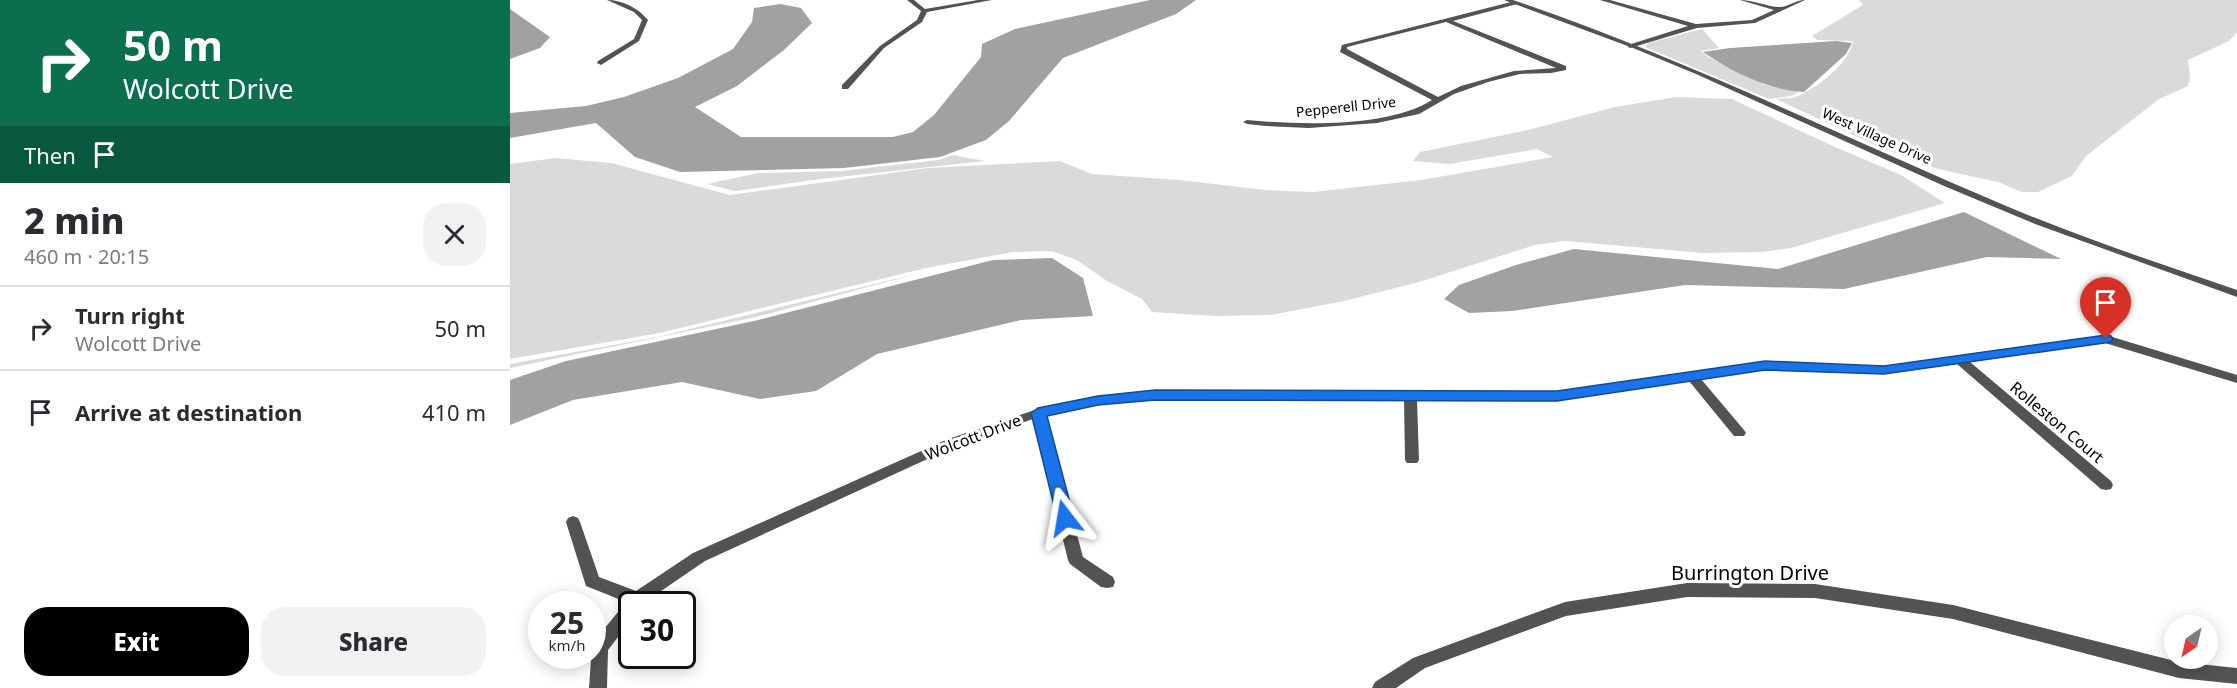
<!DOCTYPE html>
<meta charset="utf-8">
<style>
:root{--surface:#fff;--page:#f2f2f3;--text:#2b2b33;--muted:#7c7c81;--line:#e1e1e2;--accent:#000}
body{margin:0;font-family:"Noto Sans",sans-serif;background:var(--page);color:var(--text);height:100vh;display:flex;flex-direction:column;font-size:22px;white-space:nowrap}
*{box-sizing:border-box;margin:0}
p{font-size:20px;color:var(--muted)}
.icon{flex:none;width:33px;height:33px;fill:none;stroke:currentColor;stroke-width:2;stroke-linecap:round;stroke-linejoin:round}
.map{position:relative;flex:1;overflow:hidden}
.details{display:flex;flex-direction:column;background:var(--surface);width:510px}
.details>*{flex:none}
.hud{background:#0b6e4f;color:#fff;overflow:hidden}
.needle{width:39px;rotate:214deg}
.fabs{position:absolute;left:1654px;top:615px;display:grid;gap:12px}
.fabs a{display:grid;place-items:center;width:54px;height:54px;border-radius:50%;background:var(--surface);box-shadow:0 3px 15px #0003;font-size:30px}
.speed{position:absolute;left:18px;top:591px;display:flex;gap:12px;font-size:30px;font-weight:700;text-align:center}
.speed>*{display:grid;place-content:center;width:78px;height:78px;border-radius:50%;background:var(--surface);box-shadow:0 3px 15px #0003;line-height:1}
.speed small{font-size:15px;font-weight:400}
.speed .limit{border:3px solid #111;border-radius:9px;background:#fff;color:#111}
.pin{position:absolute;display:grid;place-items:center;width:51px;height:51px;color:#fff;margin:-62px -26px;border-radius:50% 50% 50% 0;rotate:-45deg;box-shadow:0 0 6px #0007}
.pin .icon{rotate:45deg}
.me{position:absolute;width:66px;margin:-33px;rotate:346deg;stroke-linejoin:round;filter:drop-shadow(0 0 4px #0008)}
.turn{display:flex;align-items:center;gap:21px;height:126px;padding:0 24px;font-size:27px}
.turn .icon{width:78px;height:78px;stroke-width:2.5}
.turn b{display:block;font-size:42px;line-height:51px}
.then{display:flex;align-items:center;height:57px;padding:0 24px;background:#0003;gap:12px;font-size:22px}
.round{display:grid;place-items:center;flex:none;width:63px;height:63px;border-radius:24px;background:var(--page)}
.overview{display:flex;align-items:center;justify-content:space-between;height:102px;padding:0 24px}
h1{font-size:36px;font-weight:800;line-height:45px}
.button{display:flex;gap:12px;margin-top:auto;padding:12px 24px}
.button a{flex:1;height:69px;border-radius:24px;background:var(--accent);color:#fff;font-size:24px;font-weight:800;line-height:69px;text-align:center}
.button a+a{background:var(--page);color:var(--text)}
ul{padding:0;list-style:none}
li{display:flex;align-items:center;gap:18px;height:84px;padding:0 24px;border-top:2px solid var(--line)}
li div{flex:1}
li b{display:block;font-size:22px}
li em{font-style:normal}
main{display:flex;flex:1;min-height:0}
.map>svg:first-child{display:block}
</style>
<main>
<section class="details">
<div class="hud">
<div class="turn"><svg class="icon" aria-label="right" viewBox="0 0 24 24"><path d="M7 20v-9h11M14 6l5 5-5 5"/></svg><div><b>50 m</b>Wolcott Drive</div></div>
<div class="then">Then<svg class="icon" aria-label="arrive" viewBox="0 0 24 24"><path d="M6 21V4h12l-3 4 3 4H6"/></svg></div>
</div>
<div class="overview"><div><h1>2 min</h1><p>460 m · 20:15</p></div><a class="round"><svg class="icon" aria-label="close" viewBox="0 0 24 24"><path d="M6 6l12 12M18 6L6 18"/></svg></a></div>
<ul>
<li><svg class="icon" aria-label="right" viewBox="0 0 24 24"><path d="M7 20v-9h11M14 6l5 5-5 5"/></svg><div><b>Turn right</b><p>Wolcott Drive</p></div><em>50 m</em></li>
<li><svg class="icon" aria-label="arrive" viewBox="0 0 24 24"><path d="M6 21V4h12l-3 4 3 4H6"/></svg><div><b>Arrive at destination</b></div><em>410 m</em></li>
</ul>
<div class="button"><a>Exit</a><a>Share</a></div>
</section>
<div class="map">
<svg width="1727" height="688" viewBox="0 0 1727 688">
<rect width="100%" height="100%" fill="#fff"/>
<path fill="#dadada" d="M 1349,0 L 1727,0 L 1727,32 L 1719,41 L 1678,60 L 1680,76 L 1678,86 L 1649,99 L 1576,156 L 1562,176 L 1528,192 L 1512,192 L 1488,182 L 1428,169 L 1369,147 L 1266,99 C 1273,98 1280,99 1285,97 C 1305,90 1341,62 1343,41 L 1307,40 L 1302,36 L 1353,5 Z
M 1192,29 L 1209,48 L 1191,51 L 1198,57 L 1255,85 L 1289,92 L 1281,96 L 1259,99 L 1135,47 L 1138,43 Z
M 1166,97 L 1222,99 L 1325,147 L 1391,175 L 1435,203 L 1281,248 L 1251,252 L 1193,253 L 1055,241 L 1025,245 L 909,282 L 834,301 L 761,315 L 705,316 L 642,312 L 632,299 L 597,281 L 567,260 L 541,251 L 503,252 L 416,268 L 150,333 L 0,359 L 0,164 L 45,158 L 101,163 L 220,195 L 418,168 L 550,161 L 582,174 L 670,180 L 755,190 L 803,192 L 911,180 L 1043,157 L 1027,149 L 939,164 L 903,161 L 910,152 L 1018,130 L 1105,107 Z
M 443,155 L 475,161 L 310,179 L 225,191 L 197,184 L 248,173 L 332,171 L 429,160 Z
M 414,272 L 246,317 L 0,368 L 0,364 L 147,337 Z"/>
<path fill="#a1a1a1" d="M 640,0 L 686,0 L 666,14 L 553,58 L 499,121 L 476,140 L 430,157 L 334,168 L 170,172 L 125,157 L 86,123 L 0,138 L 0,113 L 76,106 L 114,97 L 168,78 L 223,49 L 242,22 L 244,8 L 270,4 L 291,8 L 302,23 L 274,50 L 227,86 L 185,107 L 231,137 L 383,137 L 403,132 L 424,115 L 471,57 L 472,44 L 505,29 Z
M 0,9 L 40,37 L 30,48 L 0,59 Z
M 1326,41 L 1342,43 L 1336,54 L 1294,92 C 1258,90 1222,72 1193,52 L 1220,48 Z
M 1454,212 L 1551,259 L 1477,257 L 1334,289 L 1175,285 L 1002,311 L 959,313 L 934,299 L 949,285 L 1006,265 L 1064,249 L 1268,269 Z
M 542,258 L 573,278 L 583,316 L 511,320 L 367,354 L 306,391 L 250,399 L 172,382 L 63,400 L 0,425 L 0,380 L 56,361 L 244,321 L 483,260 Z"/>
<g fill="none" stroke-linecap="round" stroke-linejoin="round">
<path fill="#535353" fill-rule="evenodd" d="M 97,0 C 113,0 128,8 138,20 L 129,41 L 91,65 L 87,63 L 88,61 L 124,39 L 132,20 L 124,12 Z
M 397,0 L 404,0 L 415,9 L 468,0 L 482,0 L 417,12 L 412,22 L 374,48 L 338,89 L 332,89 L 332,85 L 370,46 L 407,20 L 411,11 Z
M 1090,0 L 1100,0 L 1186,24 L 1242,20 L 1264,10 L 1230,0 C 1243,0 1255,6 1268,7 C 1277,8 1285,0 1295,0 L 1245,23 L 1187,28 L 1120,48 L 1118,47 L 1118,45 L 1178,26 Z
M 1005,1 L 1008,3 L 1007,4 L 943,21 L 1056,66 L 1056,70 L 1041,73 L 1010,74 L 978,82 L 944,94 L 909,114 L 867,123 L 799,128 L 756,126 L 737,124 L 733,122 L 737,120 C 788,125 878,128 922,100 L 830,52 L 832,45 ZM 936,22 L 1046,68 L 1004,71 L 951,86 L 928,97 L 837,49 L 837,47 Z
M 1596,335 L 1727,375 L 1727,383 L 1595,343 L 1460,362 L 1601,481 L 1603,485 L 1601,489 L 1596,490 L 1591,489 L 1447,364 L 1374,374 L 1255,370 L 1191,379 L 1234,430 L 1236,433 L 1234,436 L 1224,436 L 1179,381 L 1047,400 L 907,400 L 909,460 L 907,463 L 897,463 L 895,460 L 894,400 L 645,399 L 588,404 L 535,416 L 573,557 L 603,577 L 605,582 L 603,587 L 597,588 L 591,587 L 560,564 L 558,560 L 523,419 L 448,445 L 195,561 L 132,604 L 122,604 L 122,619 L 98,650 L 97,688 L 79,688 L 82,644 L 116,602 L 76,586 L 56,522 L 58,518 L 63,516 L 68,518 L 70,522 L 89,577 L 126,591 L 183,553 L 438,439 L 528,409 L 588,396 L 645,391 L 1047,392 L 1255,362 L 1374,366 Z
M 1177,583 L 1305,584 L 1443,605 L 1669,662 L 1727,668 L 1727,684 L 1669,678 L 1443,619 L 1305,598 L 1177,597 L 1056,616 L 915,668 L 886,688 L 862,688 L 865,682 L 903,658 L 1055,602 Z"/>
<path fill="#535353" fill-rule="evenodd" d="M 994,0 L 1003,0 C 1174,58 1335,138 1501,208 C 1575,239 1651,264 1727,290 L 1727,297 L 1525,224 L 1434,186 L 1186,74 L 1123,48 Z"/>
</g>
<path fill="#1a73e8" stroke="#114b97" stroke-width="1.5" d="M 1596,335 L 1601,336 L 1603,339 L 1601,342 L 1374,374 L 1255,370 L 1047,401 L 645,400 L 588,405 L 537,416 L 564,518 L 561,522 L 555,524 L 549,522 L 547,518 L 521,413 L 528,408 L 588,396 L 645,390 L 1047,391 L 1255,361 L 1374,366 Z"/>
<g text-anchor="middle" stroke-width="6" stroke-linejoin="round" paint-order="stroke">
<g font-size="14" fill="#000" stroke="#fff">
<text transform="translate(836 107) rotate(-6)" y="5">Pepperell Drive</text>
<text transform="translate(1367 136) rotate(24)" y="5">West Village Drive</text>
</g>
<g font-size="16" fill="#000" stroke="#fff">
<text transform="translate(1547 422) rotate(40)" y="6">Rolleston Court</text>
<text transform="translate(463 437) rotate(-21)" y="6">Wolcott Drive</text>
</g>
<g font-size="20" fill="#000" stroke="#fff">
<text x="1240" y="580">Burrington Drive</text>
</g>
</g>
</svg>
<div class="fabs">
<a><svg class="needle" viewBox="-14 -14 28 28"><path d="M0-13l5 13h-10z" fill="#e53935"/><path d="M0 13l5-13h-10z" fill="#7c7c81"/></svg></a>
</div>
<div class="speed"><div>25<small>km/h</small></div><div class="limit">30</div></div>
<div class="pin" style="left:1596px;top:339px;background:#d93025"><svg class="icon" aria-label="arrive" viewBox="0 0 24 24"><path d="M6 21V4h12l-3 4 3 4H6"/></svg></div>
<svg class="me" style="left:555px;top:518px" viewBox="-20 -20 40 40"><path d="M0-17L14 15 0 8-14 15z" fill="#1a73e8" stroke="#fff" stroke-width="4"/></svg>
</div>
</main>
